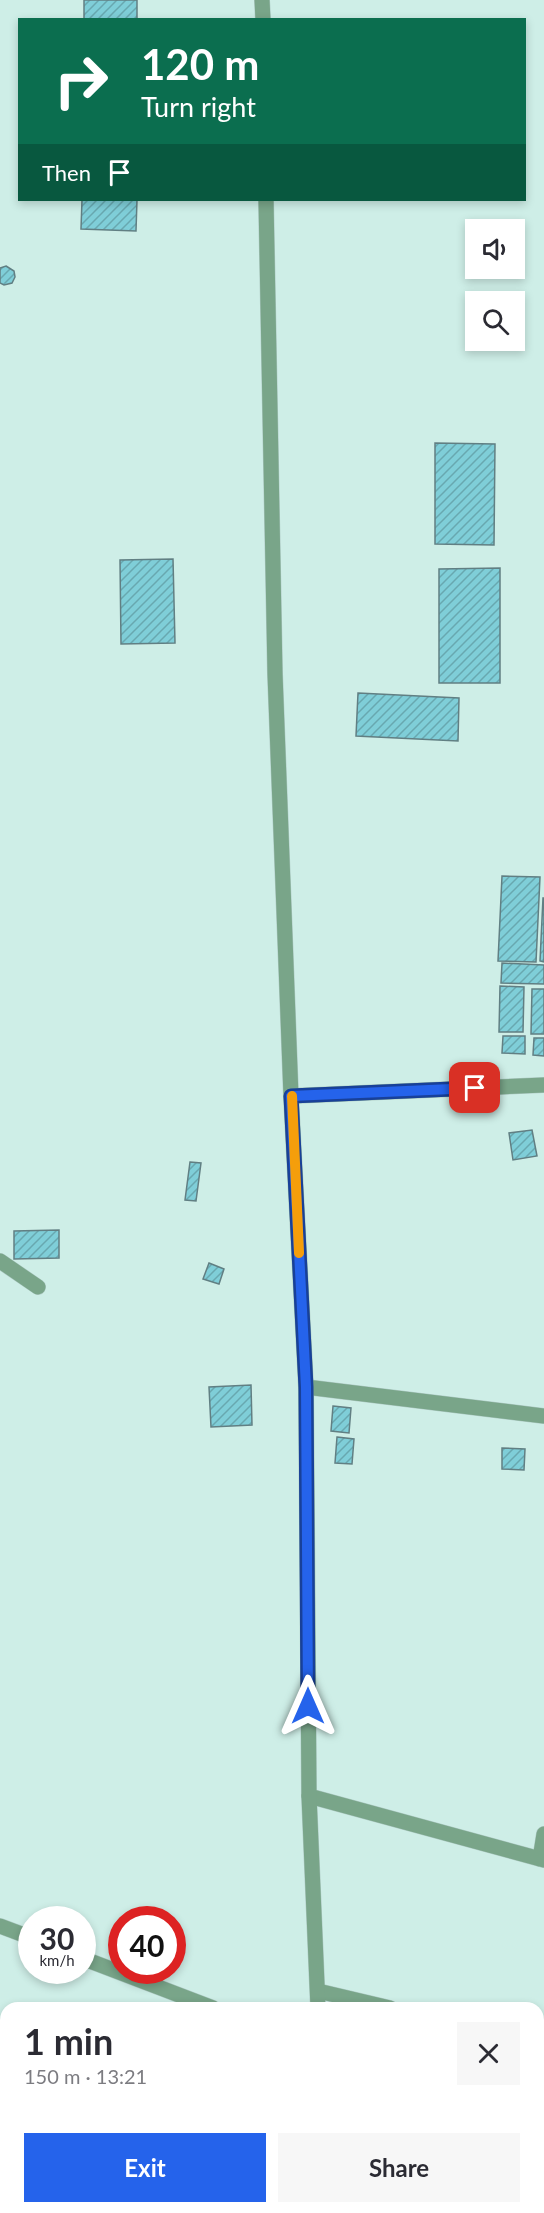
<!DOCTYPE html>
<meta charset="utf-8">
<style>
:root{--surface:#fff;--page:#f7f7f7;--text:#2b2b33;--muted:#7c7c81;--accent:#2563eb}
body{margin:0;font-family:Lato,sans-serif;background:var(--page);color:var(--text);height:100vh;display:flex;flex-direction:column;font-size:22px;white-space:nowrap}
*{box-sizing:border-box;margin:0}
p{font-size:20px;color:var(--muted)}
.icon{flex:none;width:33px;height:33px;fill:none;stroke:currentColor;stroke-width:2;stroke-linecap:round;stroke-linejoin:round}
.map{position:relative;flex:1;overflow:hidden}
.drawer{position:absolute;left:0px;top:2002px;width:544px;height:212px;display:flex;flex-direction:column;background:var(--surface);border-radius:18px 18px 0 0;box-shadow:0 3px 9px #0003}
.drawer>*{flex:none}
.top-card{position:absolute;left:18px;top:18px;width:508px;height:183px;border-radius:0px;box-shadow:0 3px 9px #0003;background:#0b6e4f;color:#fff;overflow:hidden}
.buttons{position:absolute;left:465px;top:219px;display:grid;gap:12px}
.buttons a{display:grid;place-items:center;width:60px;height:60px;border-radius:0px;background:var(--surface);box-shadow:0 3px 9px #0003;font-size:30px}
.speed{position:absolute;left:18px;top:1906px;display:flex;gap:12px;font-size:30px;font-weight:700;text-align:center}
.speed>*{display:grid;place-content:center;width:78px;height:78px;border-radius:50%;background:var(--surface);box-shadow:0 3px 9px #0003;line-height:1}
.speed small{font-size:15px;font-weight:400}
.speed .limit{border:9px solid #d22;background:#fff;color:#111}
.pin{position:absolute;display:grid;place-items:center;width:51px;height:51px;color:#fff;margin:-26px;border-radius:12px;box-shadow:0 3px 9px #0006}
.me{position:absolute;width:66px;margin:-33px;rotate:0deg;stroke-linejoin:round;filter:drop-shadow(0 0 4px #0008)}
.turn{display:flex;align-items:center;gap:21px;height:126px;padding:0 24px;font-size:27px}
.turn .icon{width:78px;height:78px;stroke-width:2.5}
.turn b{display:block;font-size:42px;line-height:51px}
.then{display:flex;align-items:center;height:57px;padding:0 24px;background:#0003;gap:12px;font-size:22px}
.round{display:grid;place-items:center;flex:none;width:63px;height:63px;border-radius:0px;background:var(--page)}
.overview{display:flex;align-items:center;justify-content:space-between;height:102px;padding:0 24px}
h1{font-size:36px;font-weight:700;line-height:45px}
.cta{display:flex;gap:12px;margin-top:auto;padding:12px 24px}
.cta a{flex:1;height:69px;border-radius:0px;background:var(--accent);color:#fff;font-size:24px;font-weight:700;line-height:69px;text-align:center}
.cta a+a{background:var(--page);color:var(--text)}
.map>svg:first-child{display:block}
</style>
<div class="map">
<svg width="544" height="2213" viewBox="0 0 544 2213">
<defs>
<pattern id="building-hatch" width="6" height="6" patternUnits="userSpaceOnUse" patternTransform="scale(1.5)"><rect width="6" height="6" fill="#7fced8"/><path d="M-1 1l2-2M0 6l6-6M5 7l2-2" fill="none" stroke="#68a8b0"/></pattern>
</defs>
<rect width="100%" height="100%" fill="#ceeee7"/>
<path fill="url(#building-hatch)" stroke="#617f83" stroke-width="1.5" d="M 84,0 L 137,0 L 137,20 L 84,20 Z
M 82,200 L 137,200 L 136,231 L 81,229 Z
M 6,266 L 14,271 L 15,277 L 12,283 L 4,285 L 0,283 L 0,268 Z
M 435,443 L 495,444 L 494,545 L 435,544 Z
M 173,559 L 175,643 L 121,644 L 120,560 Z
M 500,568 L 500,683 L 439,683 L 439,569 Z
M 358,693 L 459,698 L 458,741 L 356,736 Z
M 502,876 L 540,877 L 536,962 L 498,961 Z
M 543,898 L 544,898 L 544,962 L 540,961 Z
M 502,963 L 544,965 L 544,984 L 501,983 Z
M 500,986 L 524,987 L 523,1032 L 499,1032 Z
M 532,989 L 544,989 L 544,1034 L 531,1034 Z
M 503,1036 L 525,1036 L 525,1054 L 502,1053 Z
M 534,1038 L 544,1038 L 544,1056 L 533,1055 Z
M 532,1130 L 537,1156 L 513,1160 L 509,1133 Z
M 190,1162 L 201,1163 L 196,1201 L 185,1200 Z
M 59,1230 L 59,1258 L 14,1259 L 14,1231 Z
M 209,1263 L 224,1269 L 219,1284 L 203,1279 Z
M 251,1385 L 252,1425 L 211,1427 L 209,1387 Z
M 333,1406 L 351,1408 L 349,1433 L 331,1431 Z
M 337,1437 L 354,1439 L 352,1464 L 335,1463 Z
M 502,1448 L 525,1449 L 524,1470 L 502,1469 Z
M 0,2071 L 6,2073 L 6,2136 L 0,2135 Z
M 144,2208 L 274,2208 L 274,2213 L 144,2213 Z"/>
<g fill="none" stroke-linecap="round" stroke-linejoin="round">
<g stroke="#aecac4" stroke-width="16">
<path id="minor" d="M 291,1096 L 544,1085
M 0,1261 L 38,1287
M 306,1387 L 544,1416
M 309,1796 L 544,1860
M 540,1859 L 544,1834
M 0,1926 L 32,1938
M 82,1958 L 213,2008
M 318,1991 L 390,2008
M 538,2045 L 544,2046"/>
</g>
<g stroke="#aecac4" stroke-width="16">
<path id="tertiary" d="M 262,0 L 263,20
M 266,200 L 275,674 L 291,1096 L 306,1387 L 309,1796 L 318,2008
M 319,2213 L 319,2208"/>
</g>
<use href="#minor" stroke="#79a589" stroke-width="15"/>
<use href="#tertiary" stroke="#79a589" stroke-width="15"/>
</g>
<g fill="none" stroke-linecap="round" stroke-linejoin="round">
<g stroke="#184099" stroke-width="15">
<path id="route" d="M 308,1706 L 306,1387 L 291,1096 L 475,1088"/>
</g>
<use href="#route" stroke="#2563eb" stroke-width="10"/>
<path stroke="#f59e0b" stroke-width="10" d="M 292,1096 L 299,1253"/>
</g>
</svg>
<div class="buttons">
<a><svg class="icon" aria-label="sound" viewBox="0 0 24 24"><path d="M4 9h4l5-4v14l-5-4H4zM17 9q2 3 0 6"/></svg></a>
<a><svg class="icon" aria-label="search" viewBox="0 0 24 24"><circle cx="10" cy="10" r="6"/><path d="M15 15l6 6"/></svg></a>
</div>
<div class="speed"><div>30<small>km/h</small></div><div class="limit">40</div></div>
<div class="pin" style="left:475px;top:1088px;background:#d93025"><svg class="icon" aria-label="arrive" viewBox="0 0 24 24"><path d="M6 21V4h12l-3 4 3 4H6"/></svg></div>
<svg class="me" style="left:308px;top:1706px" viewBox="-20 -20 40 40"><path d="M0-17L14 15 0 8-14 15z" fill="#2563eb" stroke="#fff" stroke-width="4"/></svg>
<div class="top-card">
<div class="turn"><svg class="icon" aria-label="right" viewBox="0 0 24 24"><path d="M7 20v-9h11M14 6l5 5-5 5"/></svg><div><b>120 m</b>Turn right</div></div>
<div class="then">Then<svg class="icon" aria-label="arrive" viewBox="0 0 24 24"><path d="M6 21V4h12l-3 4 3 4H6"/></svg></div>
</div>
<section class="drawer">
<div class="overview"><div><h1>1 min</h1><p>150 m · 13:21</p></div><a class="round"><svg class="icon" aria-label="close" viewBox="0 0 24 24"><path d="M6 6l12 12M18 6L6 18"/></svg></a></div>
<div class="cta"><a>Exit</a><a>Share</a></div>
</section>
</div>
